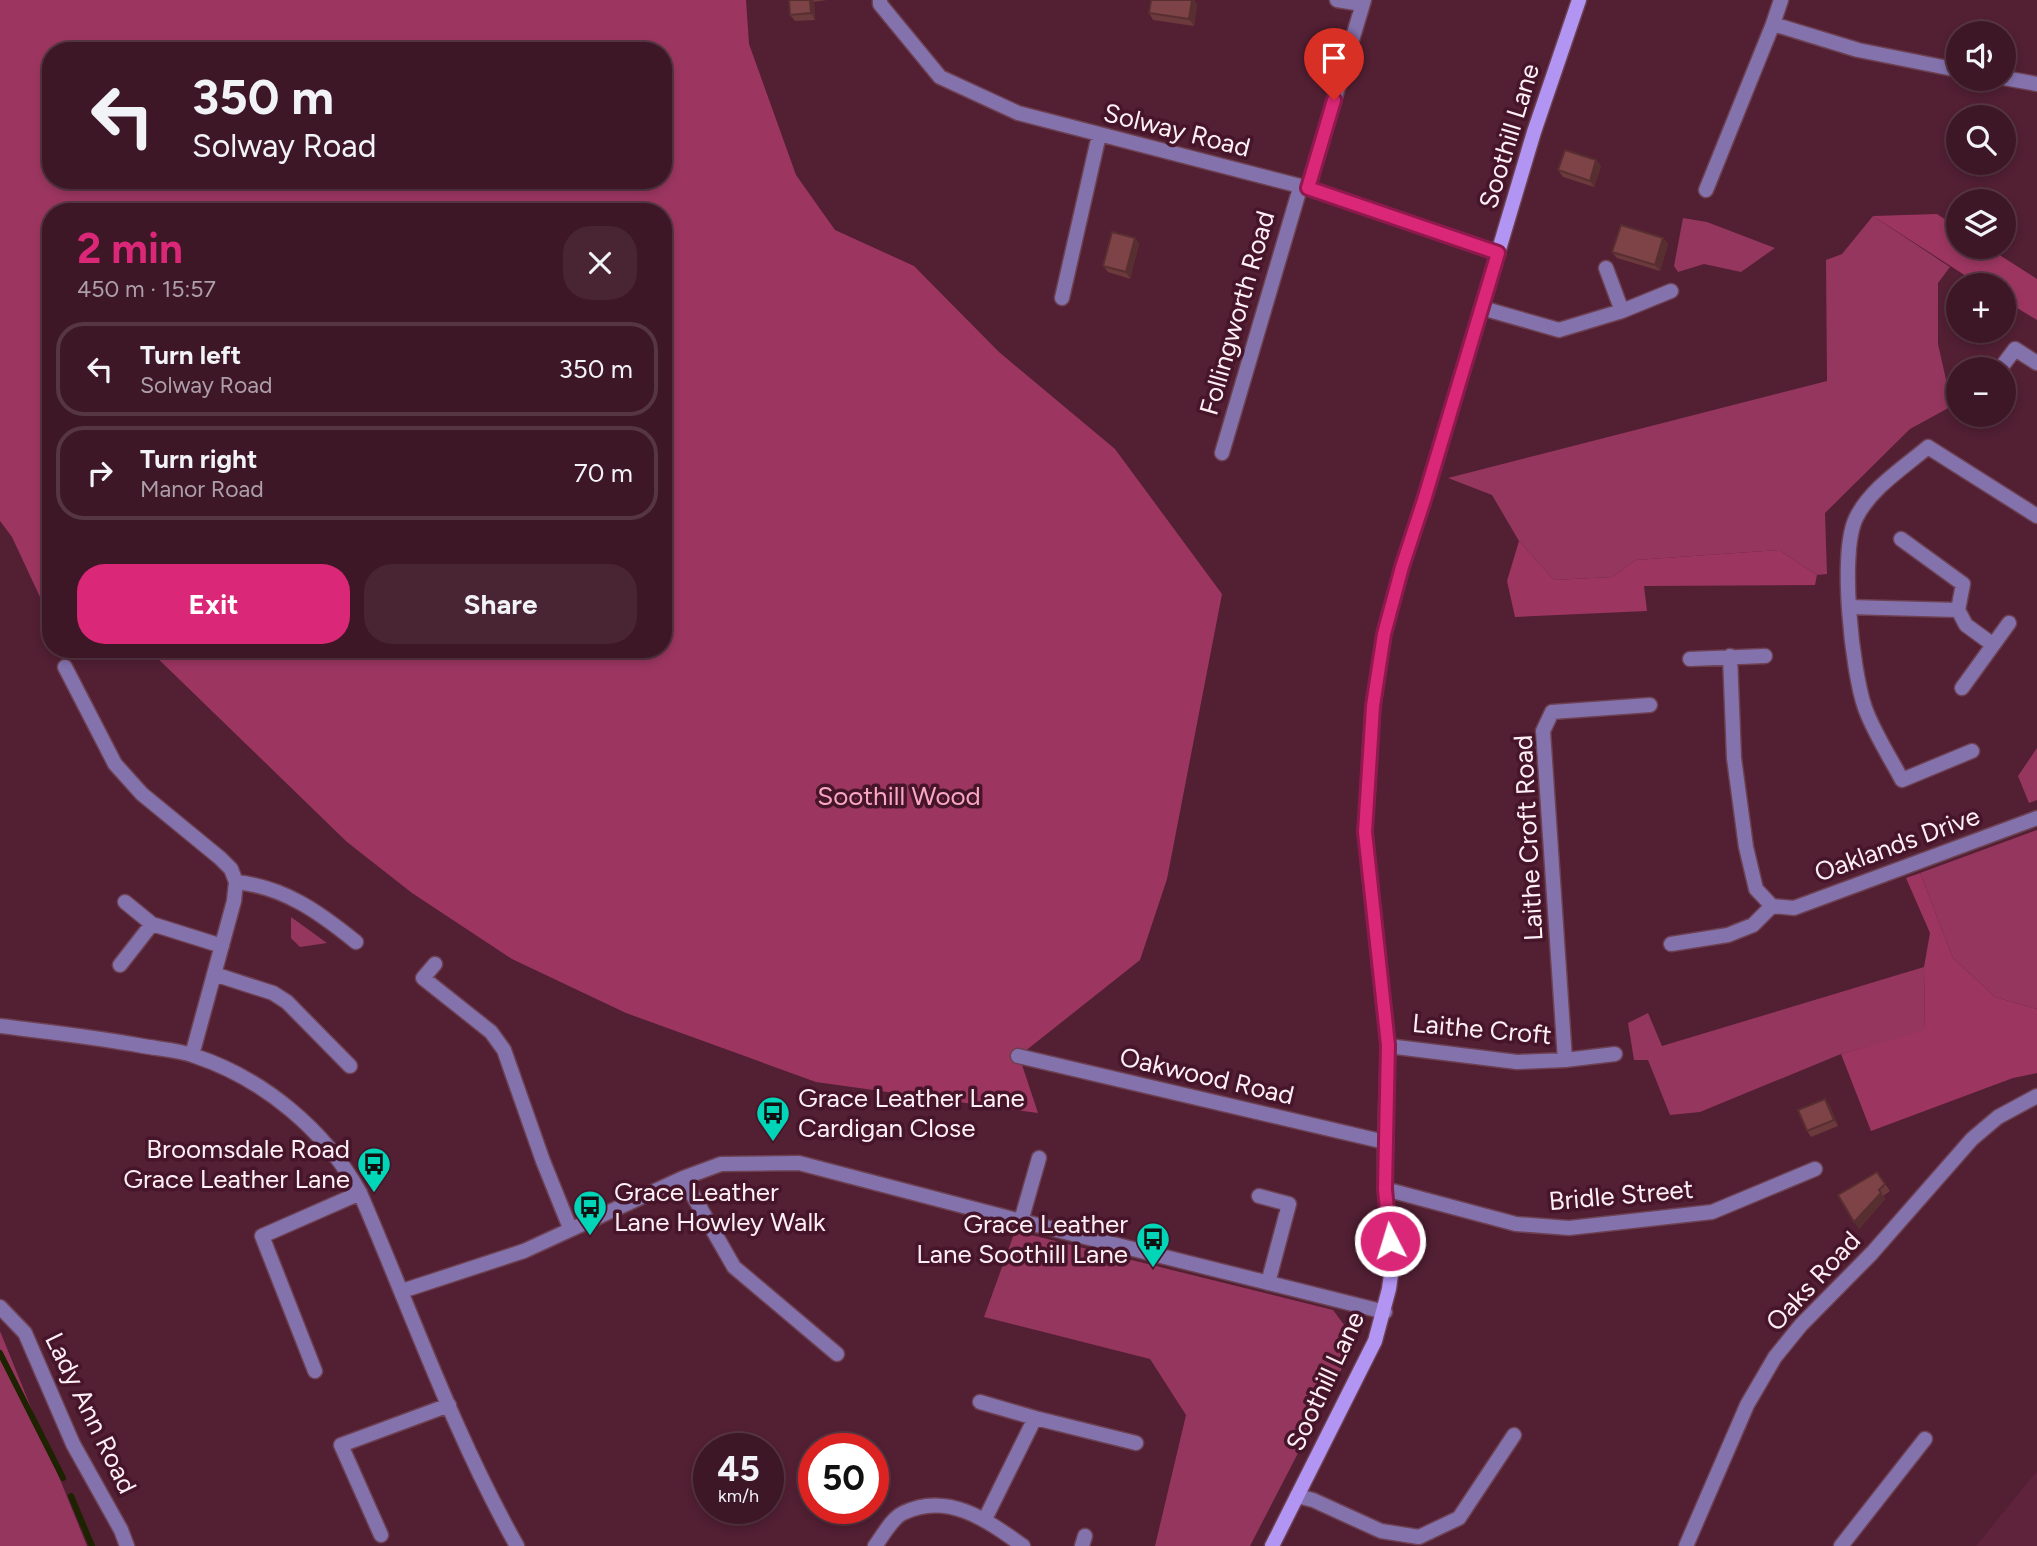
<!DOCTYPE html>
<meta charset="utf-8">
<style>
:root{--surface:#3e1726;--page:#492432;--text:#f1f3f6;--muted:#ad9fa7;--line:#573643;--accent:#db2777}
body{margin:0;font-family:Figtree,sans-serif;background:var(--page);color:var(--text);height:100vh;display:flex;flex-direction:column;font-size:26px;white-space:nowrap}
*{box-sizing:border-box;margin:0}
p{font-size:23px;color:var(--muted)}
.icon{flex:none;width:38px;height:38px;fill:none;stroke:currentColor;stroke-width:2;stroke-linecap:round;stroke-linejoin:round}
.map{position:relative;flex:1;overflow:hidden}
.sheet{position:absolute;left:42px;top:203px;width:630px;height:455px;display:flex;flex-direction:column;background:var(--surface);border-radius:28px;box-shadow:0 4px 10px #0003,0 0 0 2px var(--line)}
.sheet>*{flex:none}
.banner{position:absolute;left:42px;top:42px;width:630px;height:147px;border-radius:28px;box-shadow:0 4px 10px #0003,0 0 0 2px var(--line);background:#3e1726;color:var(--text);overflow:hidden}
.buttons{position:absolute;left:1946px;top:21px;display:grid;gap:14px}
.buttons a{display:grid;place-items:center;width:70px;height:70px;border-radius:50%;background:var(--surface);box-shadow:0 4px 10px #0003,0 0 0 2px var(--line);font-size:35px}
.speed{position:absolute;left:693px;top:1433px;display:flex;gap:14px;font-size:35px;font-weight:700;text-align:center}
.speed>*{display:grid;place-content:center;width:91px;height:91px;border-radius:50%;background:var(--surface);box-shadow:0 4px 10px #0003,0 0 0 2px var(--line);line-height:1}
.speed small{font-size:18px;font-weight:400}
.speed .limit{border:10px solid #d22;background:#fff;color:#111}
.pin{position:absolute;display:grid;place-items:center;width:60px;height:60px;color:#fff;margin:-72px -30px;border-radius:50% 50% 50% 0;rotate:-45deg;box-shadow:0 0 7px #0007}
.pin .icon{rotate:45deg}
.me{position:absolute;width:77px;margin:-38px;rotate:355deg;stroke-linejoin:round;filter:drop-shadow(0 0 5px #0008)}
.turn{display:flex;align-items:center;gap:24px;height:147px;padding:0 35px;font-size:32px}
.turn .icon{width:91px;height:91px;stroke-width:2.5}
.turn b{display:block;font-size:49px;line-height:60px}
.round{display:grid;place-items:center;flex:none;width:74px;height:74px;border-radius:28px;background:var(--page)}
.headline{display:flex;align-items:center;justify-content:space-between;height:119px;padding:0 35px}
h1{font-size:42px;font-weight:700;line-height:52px;color:var(--accent)}
.cta{display:flex;gap:14px;margin-top:auto;padding:14px 35px}
.cta a{flex:1;height:80px;border-radius:28px;background:var(--accent);color:#fff;font-size:28px;font-weight:700;line-height:80px;text-align:center}
.cta a+a{background:var(--page);color:var(--text)}
ul{padding:0;list-style:none}
li{display:flex;align-items:center;gap:21px;height:94px;margin:0 14px 10px;padding:0 21px;border:4px solid var(--line);border-radius:28px}
li div{flex:1}
li b{display:block;font-size:26px}
li em{font-style:normal}
.map>svg:first-child{display:block}
</style>
<div class="map">
<svg width="2037" height="1546" viewBox="0 0 2037 1546">
<rect width="100%" height="100%" fill="#521f33"/>
<path fill="#5f243c" d="M 2037,1471 L 2037,1546 L 1976,1546 Z"/>
<path fill="#95365e" d="M 1873,216 L 1950,267 L 1938,283 L 1938,344 L 1952,406 L 1910,429 L 1825,513 L 1827,574 L 1817,575 L 1779,550 L 1636,560 L 1612,577 L 1554,580 L 1519,541 L 1492,495 L 1448,478 L 1827,381 L 1826,260 L 1842,254 Z
M 1683,218 L 1707,222 L 1775,248 L 1741,272 L 1704,264 L 1678,272 L 1674,266 Z
M 2037,748 L 2037,800 L 2029,803 L 2018,776 Z
M 2037,830 L 2037,1009 L 1995,997 L 1953,958 L 1920,873 Z
M 291,917 L 327,943 L 300,947 L 291,938 Z
M 1924,967 L 1925,1031 L 1841,1054 L 1700,1112 L 1670,1115 L 1648,1060 L 1634,1060 L 1628,1023 L 1648,1013 L 1662,1046 Z
M 1015,1231 L 1333,1310 L 1356,1341 L 1250,1546 L 1155,1546 L 1186,1415 L 1150,1359 L 984,1317 Z
M 0,1331 L 87,1546 L 0,1546 Z"/>
<path fill="#9c3661" fill-rule="evenodd" d="M 0,0 L 746,0 L 749,44 L 796,175 L 835,230 L 914,266 L 999,352 L 1115,449 L 1222,594 L 1167,879 L 1140,960 L 1019,1056 L 1038,1113 L 816,1082 L 626,1013 L 512,959 L 412,893 L 347,842 L 148,649 L 663,649 L 663,212 L 51,212 L 51,588 L 40,597 L 12,537 L 0,521 ZM 51,51 L 663,51 L 663,180 L 51,180 Z
M 1937,214 L 1958,228 L 1958,247 L 1987,247 L 2037,279 L 2037,320 L 2004,300 L 2004,285 L 1980,285 L 1873,216 Z
M 1519,541 L 1554,580 L 1612,577 L 1636,560 L 1779,550 L 1817,575 L 1815,585 L 1644,586 L 1647,611 L 1515,617 L 1507,581 Z
M 1920,873 L 1953,958 L 1995,997 L 2037,1009 L 2037,1073 L 2013,1078 L 1871,1131 L 1841,1054 L 1925,1030 L 1924,967 L 1930,933 L 1906,878 Z"/>
<g fill="none" stroke-linecap="round" stroke-linejoin="round">
<path stroke="#1d2200" stroke-width="6" d="M 0,1353 L 63,1478
M 71,1496 L 92,1546"/>
<g stroke="#6d4052" stroke-width="17">
<path id="minor" d="M 880,0 L 880,4 L 940,77 L 1018,113 L 1308,188 L 1498,253
M 1337,0 L 1362,4
M 1781,0 L 1773,24 L 1858,50 L 1958,70
M 2004,78 L 2037,84
M 1308,188 L 1364,0
M 1706,190 L 1773,24
M 1606,268 L 1622,311
M 1062,298 L 1099,135
M 1482,308 L 1559,330 L 1622,311 L 1671,291
M 2000,369 L 2015,349 L 2037,363
M 1222,453 L 1300,188
M 1901,539 L 1963,584 L 1958,610 L 1966,625 L 1992,644
M 1849,607 L 1958,610
M 1730,656 L 1734,758 L 1746,847 L 1756,889 L 1772,906 L 1794,908 L 2037,818
M 1690,659 L 1765,656
M 65,667 L 115,764 L 142,794 L 220,858 L 231,869 L 236,882 C 284,887 319,912 356,942
M 1962,688 L 2009,623
M 1972,751 L 1902,780 C 1890,757 1874,733 1865,708 C 1852,671 1839,553 1856,518 C 1870,489 1903,468 1928,447 L 2037,516
M 125,902 L 152,924
M 1671,944 L 1728,935 L 1753,925 L 1772,906
M 435,964 L 423,978 L 491,1032 L 504,1050 L 543,1161 L 570,1228
M 120,965 L 152,924 L 222,946
M 214,974 L 273,993 L 287,1002 L 350,1066
M 0,1026 C 48,1032 95,1037 143,1046 C 160,1049 179,1050 195,1056 C 264,1079 325,1130 360,1193 C 411,1311 454,1434 517,1546
M 1388,1046 L 1517,1062 L 1565,1060 L 1615,1054
M 192,1055 L 234,901 L 236,882
M 1018,1056 L 1385,1142
M 1565,1060 L 1543,731 L 1552,712 L 1650,705
M 683,1178 L 734,1267 L 837,1354
M 1385,1189 L 1516,1224 L 1569,1228 L 1712,1212 L 1815,1169
M 1259,1196 L 1289,1204 L 1268,1283
M 1021,1221 L 1039,1158
M 402,1291 L 524,1251 L 683,1178 L 721,1164 L 799,1163 L 1013,1219 L 1385,1312
M 0,1307 L 25,1333 L 73,1444 L 121,1530 L 127,1546
M 315,1371 L 262,1236 L 360,1193
M 980,1402 L 1035,1418
M 1297,1496 L 1313,1500 L 1381,1531 L 1419,1537 L 1459,1518 L 1514,1435
M 985,1519 L 1035,1418 L 1136,1443
M 381,1535 L 341,1445 L 449,1405
M 875,1546 C 882,1537 892,1518 903,1513 C 948,1491 988,1521 1023,1546
M 1082,1546 L 1085,1536
M 1686,1546 L 1747,1405 L 1775,1357 L 1801,1325 L 1872,1253 L 1972,1139 L 1998,1117 L 2037,1096
M 1841,1546 L 1925,1439"/>
</g>
<g stroke="#6d4052" stroke-width="17">
<path id="secondary" d="M 1272,1546 L 1375,1341 L 1389,1289 L 1392,1267 L 1385,1189 L 1385,1142 L 1388,1046 L 1365,832 L 1373,707 L 1384,634 L 1402,567 L 1430,481 L 1534,132 L 1579,0"/>
</g>
<use href="#minor" stroke="#8472ad" stroke-width="14"/>
<use href="#secondary" stroke="#b294f3" stroke-width="14"/>
</g>
<path fill="#6c3a3c" d="M 789,0 L 827,0 L 814,2 L 815,20 L 795,21 L 790,15 Z
M 1197,4 L 1194,26 L 1153,20 L 1149,13 Z
M 1596,160 L 1601,166 L 1594,187 L 1563,177 L 1558,170 Z
M 1135,238 L 1139,244 L 1130,279 L 1108,272 L 1103,266 Z
M 1663,238 L 1668,244 L 1660,271 L 1617,258 L 1612,252 Z
M 1830,1106 L 1838,1126 L 1811,1137 L 1807,1131 Z
M 1877,1172 L 1890,1191 L 1883,1196 L 1885,1199 L 1859,1229 Z"/>
<path fill="#582f31" d="M 810,0 L 813,0 L 814,2 L 815,20 L 811,13 Z
M 1192,0 L 1194,0 L 1197,4 L 1194,26 L 1189,19 Z
M 1596,160 L 1601,166 L 1594,187 L 1590,181 Z
M 1135,238 L 1139,244 L 1130,279 L 1126,272 Z
M 1663,238 L 1668,244 L 1660,271 L 1655,265 Z
M 1825,1099 L 1830,1106 L 1838,1126 L 1834,1120 Z
M 1881,1193 L 1885,1199 L 1859,1229 L 1854,1222 Z"/>
<path fill="#7d4346" stroke="#582f31" stroke-width="2" d="M 789,0 L 810,0 L 811,13 L 790,15 Z
M 1151,0 L 1192,0 L 1189,19 L 1149,13 Z
M 1565,150 L 1596,160 L 1590,181 L 1558,170 Z
M 1621,225 L 1663,238 L 1655,265 L 1612,252 Z
M 1112,232 L 1135,238 L 1126,272 L 1103,266 Z
M 1825,1099 L 1834,1120 L 1807,1131 L 1798,1110 Z
M 1877,1172 L 1885,1184 L 1879,1190 L 1881,1193 L 1854,1222 L 1838,1195 Z"/>
<g fill="none" stroke-linecap="round" stroke-linejoin="round">
<g stroke="#8e194d" stroke-width="18">
<path id="route" d="M 1334,100 L 1308,188 L 1498,253 L 1424,500 L 1402,567 L 1384,634 L 1373,706 L 1365,832 L 1388,1045 L 1385,1189 L 1390,1241"/>
</g>
<use href="#route" stroke="#db2777" stroke-width="12"/>
</g>
<defs>
<g id="bus-pin" transform="scale(1.75)"><path d="M0 17L-7.5 6A9.5 9.5 0 1 1 7.5 6Z" fill="#00d5b7" stroke="#461529"/><path d="M-5-6H5V4H4V6H2V4H-2V6H-4V4H-5ZM-3.5-4V0h7V-4ZM-3.5 1.2v1.5H-2V1.2ZM2 1.2v1.5H3.5V1.2Z" fill="#111"/></g>
</defs>
<g fill-rule="evenodd">
<use href="#bus-pin" x="773" y="1113"/>
<use href="#bus-pin" x="374" y="1164"/>
<use href="#bus-pin" x="590" y="1207"/>
<use href="#bus-pin" x="1153" y="1239"/>
</g>
<g text-anchor="middle" stroke-width="7" stroke-linejoin="round" paint-order="stroke">
<g font-size="26" fill="#fdeff3" stroke="#461529">
<text transform="translate(1177 130) rotate(14)" y="9">Solway Road</text>
<text transform="translate(1509 136) rotate(-73)" y="9">Soothill Lane</text>
<text transform="translate(1237 313) rotate(-74)" y="9">Follingworth Road</text>
<text transform="translate(1528 838) rotate(-93)" y="9">Laithe Croft Road</text>
<text transform="translate(1897 844) rotate(-20)" y="9">Oaklands Drive</text>
<text transform="translate(1482 1029) rotate(5)" y="9">Laithe Croft</text>
<text transform="translate(1207 1076) rotate(13)" y="9">Oakwood Road</text>
<text transform="translate(1621 1195) rotate(-5)" y="9">Bridle Street</text>
<text transform="translate(1813 1281) rotate(-47)" y="9">Oaks Road</text>
<text transform="translate(1325 1381) rotate(-65)" y="9">Soothill Lane</text>
<text transform="translate(91 1413) rotate(64)" y="9">Lady Ann Road</text>
</g>
<g font-size="26" fill="#faa7c3" stroke="#461529">
<text x="899" y="805">Soothill Wood</text>
</g>
<g font-size="26" fill="#fdeff3" stroke="#461529" text-anchor="start">
<text x="798" y="1107">Grace Leather Lane<tspan x="798" dy="30">Cardigan Close</tspan></text>
<text x="350" y="1158" text-anchor="end">Broomsdale Road<tspan x="350" dy="30">Grace Leather Lane</tspan></text>
<text x="614" y="1201">Grace Leather<tspan x="614" dy="30">Lane Howley Walk</tspan></text>
<text x="1128" y="1233" text-anchor="end">Grace Leather<tspan x="1128" dy="30">Lane Soothill Lane</tspan></text>
</g>
</g>
</svg>
<div class="buttons">
<a><svg class="icon" aria-label="sound" viewBox="0 0 24 24"><path d="M4 9h4l5-4v14l-5-4H4zM17 9q2 3 0 6"/></svg></a>
<a><svg class="icon" aria-label="search" viewBox="0 0 24 24"><circle cx="10" cy="10" r="6"/><path d="M15 15l6 6"/></svg></a>
<a><svg class="icon" aria-label="layers" viewBox="0 0 24 24"><path d="M12 4l9 5-9 5-9-5zM3 14l9 5 9-5"/></svg></a>
<a>+</a>
<a>−</a>
</div>
<div class="speed"><div>45<small>km/h</small></div><div class="limit">50</div></div>
<div class="pin" style="left:1334px;top:100px;background:#d93025"><svg class="icon" aria-label="arrive" viewBox="0 0 24 24"><path d="M6 21V4h12l-3 4 3 4H6"/></svg></div>
<svg class="me" style="left:1390px;top:1241px" viewBox="-20 -20 40 40"><circle r="17" fill="#db2777" stroke="#fff" stroke-width="3"/><path d="M0-11L8 9 0 5-8 9z" fill="#fff"/></svg>
<div class="banner">
<div class="turn"><svg class="icon" aria-label="left" viewBox="0 0 24 24"><path d="M17 20v-9H6M10 6l-5 5 5 5"/></svg><div><b>350 m</b>Solway Road</div></div>
</div>
<section class="sheet">
<div class="headline"><div><h1>2 min</h1><p>450 m · 15:57</p></div><a class="round"><svg class="icon" aria-label="close" viewBox="0 0 24 24"><path d="M6 6l12 12M18 6L6 18"/></svg></a></div>
<ul>
<li><svg class="icon" aria-label="left" viewBox="0 0 24 24"><path d="M17 20v-9H6M10 6l-5 5 5 5"/></svg><div><b>Turn left</b><p>Solway Road</p></div><em>350 m</em></li>
<li><svg class="icon" aria-label="right" viewBox="0 0 24 24"><path d="M7 20v-9h11M14 6l5 5-5 5"/></svg><div><b>Turn right</b><p>Manor Road</p></div><em>70 m</em></li>
</ul>
<div class="cta"><a>Exit</a><a>Share</a></div>
</section>
</div>
